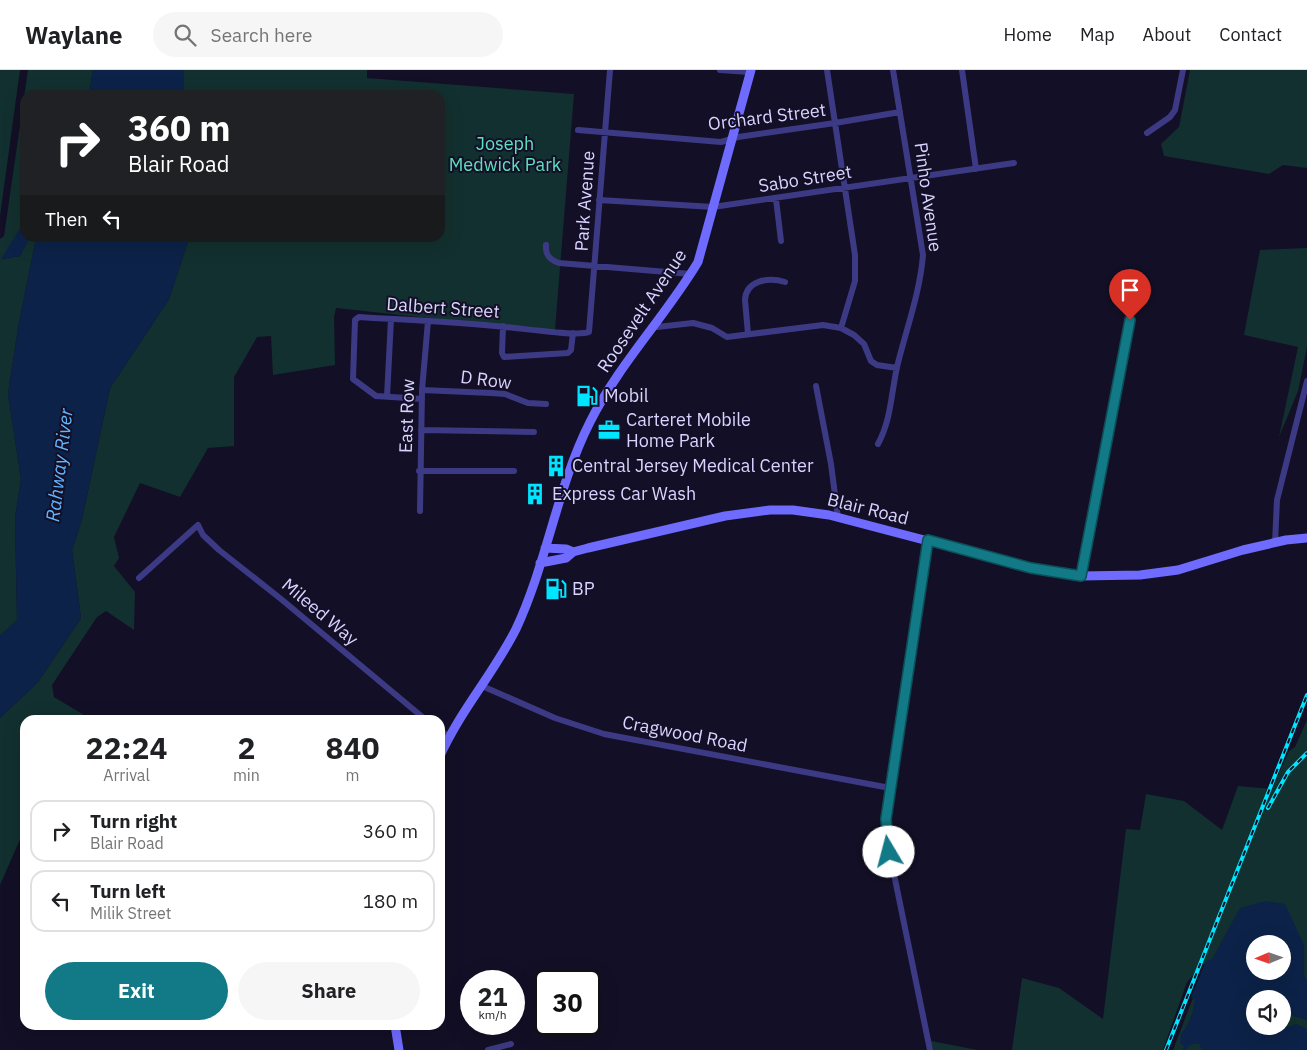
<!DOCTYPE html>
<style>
:root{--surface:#fff;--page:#f6f6f6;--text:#202124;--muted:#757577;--line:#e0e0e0;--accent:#127987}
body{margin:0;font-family:"IBM Plex Sans",sans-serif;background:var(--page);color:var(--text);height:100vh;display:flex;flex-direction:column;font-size:19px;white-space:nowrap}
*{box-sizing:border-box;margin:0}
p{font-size:16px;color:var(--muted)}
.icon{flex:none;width:28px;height:28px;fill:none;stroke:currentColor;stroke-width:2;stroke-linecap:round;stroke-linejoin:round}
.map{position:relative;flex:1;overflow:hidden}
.panel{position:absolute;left:20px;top:645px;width:425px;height:315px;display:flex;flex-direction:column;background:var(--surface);border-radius:15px;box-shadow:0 5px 20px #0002}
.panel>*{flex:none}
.banner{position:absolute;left:20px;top:20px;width:425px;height:152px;border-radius:15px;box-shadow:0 5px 20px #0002;background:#202124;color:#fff;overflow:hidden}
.needle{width:32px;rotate:268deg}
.fabs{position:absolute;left:1246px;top:865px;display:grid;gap:10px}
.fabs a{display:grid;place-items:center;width:45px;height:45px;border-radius:50%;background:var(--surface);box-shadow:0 5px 20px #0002;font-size:25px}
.speed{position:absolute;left:460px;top:900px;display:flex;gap:10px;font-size:25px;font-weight:700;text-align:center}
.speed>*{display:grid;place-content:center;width:65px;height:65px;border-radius:50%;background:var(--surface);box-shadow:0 5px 20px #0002;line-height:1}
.speed small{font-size:12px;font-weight:400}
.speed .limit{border:2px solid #111;border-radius:8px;background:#fff;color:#111}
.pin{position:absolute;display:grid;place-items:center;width:42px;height:42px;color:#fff;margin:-51px -21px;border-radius:50% 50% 50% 0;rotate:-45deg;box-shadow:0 0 5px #0007}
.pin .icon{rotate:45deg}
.me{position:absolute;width:55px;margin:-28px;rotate:352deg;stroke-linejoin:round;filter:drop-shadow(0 0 4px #0008)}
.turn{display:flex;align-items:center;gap:18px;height:105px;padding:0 25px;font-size:22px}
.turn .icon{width:65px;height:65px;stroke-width:2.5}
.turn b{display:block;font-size:35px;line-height:42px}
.then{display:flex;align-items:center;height:48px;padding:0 25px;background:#0003;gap:10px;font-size:19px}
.eta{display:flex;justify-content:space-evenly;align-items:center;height:85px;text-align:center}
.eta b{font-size:30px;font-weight:800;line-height:35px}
.action{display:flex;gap:10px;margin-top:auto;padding:10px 25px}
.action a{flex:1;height:58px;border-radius:30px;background:var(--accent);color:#fff;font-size:20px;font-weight:800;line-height:58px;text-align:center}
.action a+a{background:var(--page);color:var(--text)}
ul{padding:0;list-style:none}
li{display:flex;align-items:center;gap:15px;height:62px;margin:0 10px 8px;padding:0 15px;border:2px solid var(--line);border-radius:15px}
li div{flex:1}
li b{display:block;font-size:19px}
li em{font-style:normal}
header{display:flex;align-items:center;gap:30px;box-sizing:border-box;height:70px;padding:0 25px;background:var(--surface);border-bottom:1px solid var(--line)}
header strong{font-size:24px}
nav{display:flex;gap:28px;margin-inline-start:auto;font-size:18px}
.search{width:350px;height:45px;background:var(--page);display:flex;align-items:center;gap:12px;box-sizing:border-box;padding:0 18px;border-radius:28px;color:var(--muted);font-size:19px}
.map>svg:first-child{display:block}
</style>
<header>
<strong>Waylane</strong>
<div class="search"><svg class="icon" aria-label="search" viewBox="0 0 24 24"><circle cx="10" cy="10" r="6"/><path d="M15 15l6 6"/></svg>Search here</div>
<nav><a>Home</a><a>Map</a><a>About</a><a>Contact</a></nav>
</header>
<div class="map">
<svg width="1307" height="980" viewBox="0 0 1307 980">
<rect width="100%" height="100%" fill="#130f26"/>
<path fill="#12302f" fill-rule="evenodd" d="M 0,0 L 20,0 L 0,146 Z
M 28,0 L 93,0 L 89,25 L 25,25 L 25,151 L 2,189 L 20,186 L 29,168 L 36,168 L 18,258 L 8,324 L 21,409 L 15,448 L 17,550 L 0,566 L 0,169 L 4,166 Z
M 184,0 L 367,0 L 367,8 L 574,24 L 555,260 L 503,256 L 336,238 L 334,247 L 335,295 L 273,305 L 271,266 L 257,267 L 234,307 L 234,376 L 208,378 L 180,427 L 140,413 L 114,467 L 119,488 L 114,496 L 135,522 L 134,560 L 106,541 L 97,547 L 52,615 L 54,627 L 84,645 L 82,650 L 25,650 L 25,758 L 0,815 L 0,648 L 38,612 L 81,548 L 72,480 L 82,449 L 110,318 L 169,229 L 189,168 L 440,168 L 440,25 L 184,25 Z
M 1190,0 L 1307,0 L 1307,98 L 1283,95 L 1269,104 L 1164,86 L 1161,74 L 1179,57 Z
M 1307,178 L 1307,277 L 1298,321 L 1279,367 L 1298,277 L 1244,265 L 1260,180 Z
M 1307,650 L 1307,980 L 1173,980 L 1207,891 L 1187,912 L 1163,980 L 1012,980 L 1022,908 L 1059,918 L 1103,949 L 1126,759 L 1140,760 L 1146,724 L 1184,731 L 1222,760 L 1238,716 L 1272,719 L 1289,681 L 1295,677 ZM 1255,874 L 1282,874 L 1282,901 L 1255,901 ZM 1255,929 L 1282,929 L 1282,956 L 1255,956 Z
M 931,971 L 978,980 L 933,980 Z"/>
<path fill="#0c2248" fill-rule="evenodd" d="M 93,0 L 184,0 L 184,25 L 89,25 Z
M 25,151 L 25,168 L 29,168 L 20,186 L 1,189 Z
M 36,168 L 189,168 L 169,229 L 110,318 L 82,449 L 72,480 L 81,548 L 38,612 L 0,648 L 0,566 L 17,550 L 15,448 L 21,409 L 8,324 L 18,258 Z
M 1266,831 L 1285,834 L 1304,875 L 1304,906 L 1307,910 L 1307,950 L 1293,946 L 1283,936 L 1282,929 L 1255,929 L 1255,934 L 1250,941 L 1255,943 L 1255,956 L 1282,956 L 1283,953 L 1288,957 L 1296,954 L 1307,959 L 1307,980 L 1202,980 L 1199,974 C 1193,973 1189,974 1186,980 L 1183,980 L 1184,976 L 1180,973 L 1181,964 C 1189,956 1193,941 1195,930 L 1191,927 L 1206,891 L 1212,889 L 1240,838 ZM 1255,874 L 1282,874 L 1282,901 L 1255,901 Z"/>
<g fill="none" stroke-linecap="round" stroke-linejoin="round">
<path stroke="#3d3a85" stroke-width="6" d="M 720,0 L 750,2
M 827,0 L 855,185 L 855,211 L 841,258
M 962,0 L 976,99
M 578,60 L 721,72 L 738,67 L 835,53 L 900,42
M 1147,63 L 1170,47 L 1175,40 L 1183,0
M 776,129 L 781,171
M 599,130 L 713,137 L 1014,93
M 546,175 C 545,185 550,190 559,193 L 691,204
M 653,255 L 657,257 L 693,253 L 712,258 L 727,267 L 823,255 L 841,258 L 854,265 L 864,274 L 871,291 L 877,295 L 897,298
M 503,256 L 502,283 L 504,287 L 568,283 L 571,280 L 573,263
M 748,264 L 745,230 C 746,210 769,207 785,212
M 816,316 L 831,394 L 838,448
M 422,320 L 491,323 L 505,324 L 528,333 L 546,334
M 387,327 L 391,249
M 422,329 L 376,326 L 353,309 L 355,250 L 359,247 C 408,250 456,252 505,257 C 521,258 577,267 589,262 L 610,0
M 421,360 L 534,362
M 878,374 C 892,348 891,321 898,293 C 907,257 920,222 923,185 L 893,0
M 419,401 L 514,401
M 420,441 L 422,320 L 428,251
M 928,470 L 886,749 L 887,770 L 930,980
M 1275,473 L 1277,430 L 1307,311
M 1081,506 L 1130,250
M 139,508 L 198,455 L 203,465 L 219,480 L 281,529 L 426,650
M 482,616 L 555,648 L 604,664 L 890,718
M 440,660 L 449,667
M 488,980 L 511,974"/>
<path stroke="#6f6bff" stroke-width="9" d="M 545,478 L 566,479 L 573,482
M 540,493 L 566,488 L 573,482 L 588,478 L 725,446 L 770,440 L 793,440 L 829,445 L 1031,498 L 1081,506 L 1140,505 L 1178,500 L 1243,480 L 1286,470 L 1307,468
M 440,686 C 460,641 494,603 516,559 C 547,493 557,417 590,352 C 619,294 665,247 698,192 L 751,0
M 395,955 L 399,980"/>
<g stroke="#00e5ff" stroke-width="4">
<path id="rail" d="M 1268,738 L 1288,702 L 1307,683
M 1166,980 L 1307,625"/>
</g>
<use href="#rail" stroke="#130f26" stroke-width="2" stroke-dasharray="5.5" stroke-linecap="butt"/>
</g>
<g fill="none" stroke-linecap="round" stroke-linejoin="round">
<g stroke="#0c4f58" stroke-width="12">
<path id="route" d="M 889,782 L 886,749 L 928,470 L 1031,498 L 1081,506 L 1130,250"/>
</g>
<use href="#route" stroke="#127987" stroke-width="9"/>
</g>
<defs>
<g id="fuel-bare" transform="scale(1.725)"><path d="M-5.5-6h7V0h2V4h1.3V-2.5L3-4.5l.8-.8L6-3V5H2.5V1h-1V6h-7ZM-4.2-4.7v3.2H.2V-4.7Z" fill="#00e5ff" stroke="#130f26" stroke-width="2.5" paint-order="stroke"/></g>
<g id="office-bare" transform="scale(1.725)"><path d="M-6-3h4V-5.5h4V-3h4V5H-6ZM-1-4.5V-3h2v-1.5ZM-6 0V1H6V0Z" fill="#00e5ff" stroke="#130f26" stroke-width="2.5" paint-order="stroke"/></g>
<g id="building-bare" transform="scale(1.725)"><path d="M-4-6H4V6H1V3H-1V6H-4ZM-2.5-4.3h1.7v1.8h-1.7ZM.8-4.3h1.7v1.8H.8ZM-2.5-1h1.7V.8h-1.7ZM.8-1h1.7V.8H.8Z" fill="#00e5ff" stroke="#130f26" stroke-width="2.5" paint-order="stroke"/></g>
</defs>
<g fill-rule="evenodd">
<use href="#fuel-bare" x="587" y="326"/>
<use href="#office-bare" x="609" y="360"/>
<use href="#building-bare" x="556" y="396"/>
<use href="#building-bare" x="535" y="424"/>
<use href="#fuel-bare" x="556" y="519"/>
</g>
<g text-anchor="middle" stroke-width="4" stroke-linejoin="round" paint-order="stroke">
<g font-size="18" fill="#d9d4ff" stroke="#130f26">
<text transform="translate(767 47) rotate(-7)" y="6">Orchard Street</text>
<text transform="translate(805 109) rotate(-9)" y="6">Sabo Street</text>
<text transform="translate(928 127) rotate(82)" y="6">Pinho Avenue</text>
<text transform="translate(585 131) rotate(-86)" y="6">Park Avenue</text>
<text transform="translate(443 238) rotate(4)" y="6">Dalbert Street</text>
<text transform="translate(642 241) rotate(-56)" y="6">Roosevelt Avenue</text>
<text transform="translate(486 310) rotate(7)" y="6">D Row</text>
<text transform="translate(407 346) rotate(-88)" y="6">East Row</text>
<text transform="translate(868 439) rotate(14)" y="6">Blair Road</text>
<text transform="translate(320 542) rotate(40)" y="6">Mileed Way</text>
<text transform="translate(685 664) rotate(11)" y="6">Cragwood Road</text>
</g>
<g font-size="18" fill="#5fe0c0" stroke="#130f26">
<text x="505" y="80">Joseph<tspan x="505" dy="21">Medwick Park</tspan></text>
</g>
<g font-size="18" fill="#d9d4ff" stroke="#130f26" text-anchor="start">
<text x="604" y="332">Mobil</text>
<text x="626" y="356">Carteret Mobile<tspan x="626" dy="21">Home Park</tspan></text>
<text x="572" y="402">Central Jersey Medical Center</text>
<text x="552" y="430">Express Car Wash</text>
<text x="572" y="525">BP</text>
</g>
<g font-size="19" font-style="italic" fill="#62b6ff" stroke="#130f26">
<text transform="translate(59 395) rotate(-83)" y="7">Rahway River</text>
</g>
</g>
</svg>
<div class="fabs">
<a><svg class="needle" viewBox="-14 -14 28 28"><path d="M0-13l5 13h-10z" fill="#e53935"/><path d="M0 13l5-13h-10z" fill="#757577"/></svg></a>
<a><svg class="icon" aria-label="sound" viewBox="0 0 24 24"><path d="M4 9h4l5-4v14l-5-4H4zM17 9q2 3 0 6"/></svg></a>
</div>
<div class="speed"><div>21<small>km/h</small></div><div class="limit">30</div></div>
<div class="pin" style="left:1130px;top:250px;background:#d93025"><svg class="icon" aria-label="arrive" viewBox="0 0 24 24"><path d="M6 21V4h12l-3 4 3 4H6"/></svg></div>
<svg class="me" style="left:889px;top:782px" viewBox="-20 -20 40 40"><circle r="19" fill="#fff"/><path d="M0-13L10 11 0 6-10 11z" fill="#127987"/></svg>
<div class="banner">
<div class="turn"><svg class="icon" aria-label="right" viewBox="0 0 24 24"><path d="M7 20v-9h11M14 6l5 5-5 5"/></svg><div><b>360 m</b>Blair Road</div></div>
<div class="then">Then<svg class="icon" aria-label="left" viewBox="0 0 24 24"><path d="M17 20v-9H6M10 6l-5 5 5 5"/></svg></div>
</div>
<section class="panel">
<div class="eta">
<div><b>22:24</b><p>Arrival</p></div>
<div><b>2</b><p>min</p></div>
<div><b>840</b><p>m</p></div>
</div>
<ul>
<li><svg class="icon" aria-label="right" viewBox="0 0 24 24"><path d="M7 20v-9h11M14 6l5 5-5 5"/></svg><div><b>Turn right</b><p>Blair Road</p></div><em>360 m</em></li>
<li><svg class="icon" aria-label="left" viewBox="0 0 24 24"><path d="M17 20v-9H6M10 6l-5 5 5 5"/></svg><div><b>Turn left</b><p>Milik Street</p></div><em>180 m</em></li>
</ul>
<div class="action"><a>Exit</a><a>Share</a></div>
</section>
</div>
